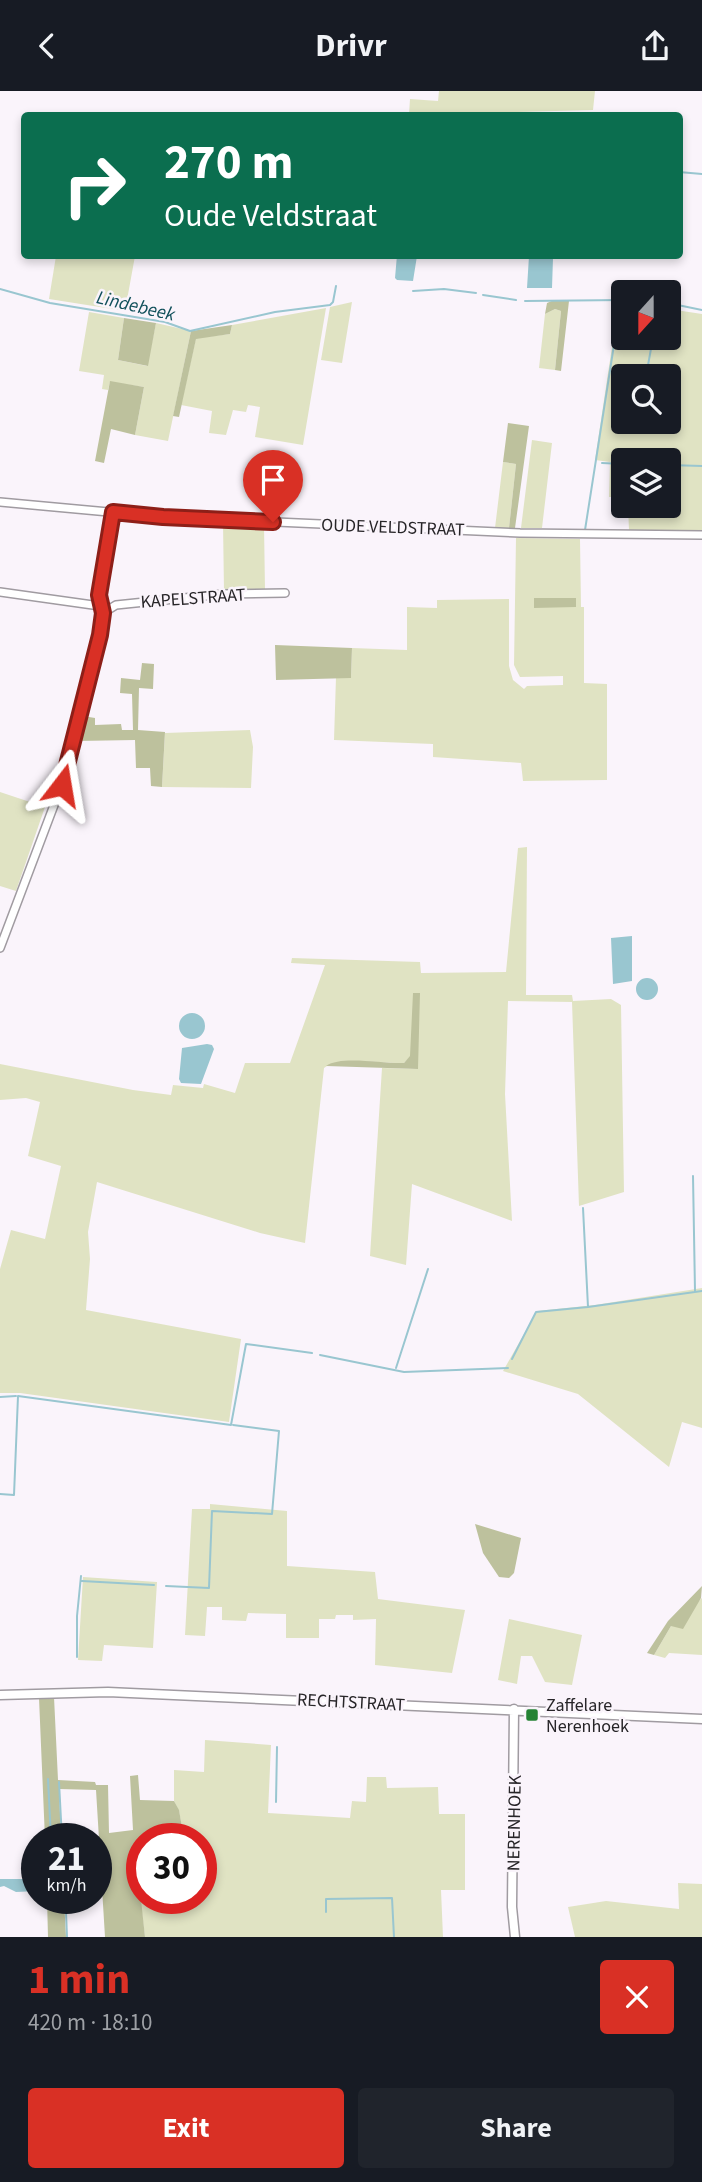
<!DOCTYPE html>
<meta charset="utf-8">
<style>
:root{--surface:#171b24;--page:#20242c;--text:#f1f3f6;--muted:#9ea1a6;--accent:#d93025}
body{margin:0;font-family:"Source Sans 3",sans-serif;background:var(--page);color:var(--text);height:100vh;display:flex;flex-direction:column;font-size:26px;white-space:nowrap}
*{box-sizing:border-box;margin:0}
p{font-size:23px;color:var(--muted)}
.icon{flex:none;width:38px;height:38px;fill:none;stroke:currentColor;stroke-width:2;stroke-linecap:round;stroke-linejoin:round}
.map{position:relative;height:1846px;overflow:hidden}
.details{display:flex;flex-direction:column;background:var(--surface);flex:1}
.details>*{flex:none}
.banner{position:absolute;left:21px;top:21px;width:662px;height:147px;border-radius:7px;box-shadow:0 4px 10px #0003;background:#0b6e4f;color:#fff;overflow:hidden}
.needle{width:46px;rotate:201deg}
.buttons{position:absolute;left:611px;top:189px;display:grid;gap:14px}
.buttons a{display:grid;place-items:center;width:70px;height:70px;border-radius:7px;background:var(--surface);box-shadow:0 4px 10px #0003;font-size:35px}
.speed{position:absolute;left:21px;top:1732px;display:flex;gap:14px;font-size:35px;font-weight:700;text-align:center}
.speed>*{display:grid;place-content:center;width:91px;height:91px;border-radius:50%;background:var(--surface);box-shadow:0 4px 10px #0003;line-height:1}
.speed small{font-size:18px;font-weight:400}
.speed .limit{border:10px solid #d22;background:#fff;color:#111}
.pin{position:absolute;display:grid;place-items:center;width:60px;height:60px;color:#fff;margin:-72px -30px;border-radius:50% 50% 50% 0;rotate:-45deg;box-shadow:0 0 7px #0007}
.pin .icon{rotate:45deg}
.me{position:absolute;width:77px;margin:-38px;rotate:14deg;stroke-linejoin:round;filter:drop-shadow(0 0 5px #0008)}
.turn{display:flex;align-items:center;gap:24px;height:147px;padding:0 28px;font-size:32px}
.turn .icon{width:91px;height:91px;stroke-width:2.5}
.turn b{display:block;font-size:49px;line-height:60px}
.round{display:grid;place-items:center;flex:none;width:74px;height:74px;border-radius:7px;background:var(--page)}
.head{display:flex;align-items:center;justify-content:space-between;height:119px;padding:0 28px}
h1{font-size:42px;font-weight:700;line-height:52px;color:var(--accent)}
.action{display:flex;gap:14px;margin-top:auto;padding:14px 28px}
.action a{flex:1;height:80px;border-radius:7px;background:var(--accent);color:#fff;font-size:28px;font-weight:700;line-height:80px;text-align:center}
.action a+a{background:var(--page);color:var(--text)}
header{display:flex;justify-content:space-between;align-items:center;height:91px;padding:0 28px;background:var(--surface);font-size:32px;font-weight:700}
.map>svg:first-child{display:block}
</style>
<header><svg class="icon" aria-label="back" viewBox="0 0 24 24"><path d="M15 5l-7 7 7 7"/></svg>Drivr<svg class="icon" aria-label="share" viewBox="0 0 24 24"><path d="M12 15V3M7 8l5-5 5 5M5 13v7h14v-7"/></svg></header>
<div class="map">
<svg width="702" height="1846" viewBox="0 0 702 1846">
<rect width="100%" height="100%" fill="#faf4fb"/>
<path fill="#e0e3c3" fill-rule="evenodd" d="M 439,0 L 595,0 L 593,19 L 409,24 L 410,8 L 438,10 Z
M 56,165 L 135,165 L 125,220 L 49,208 Z
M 619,209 L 623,209 L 623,247 L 668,247 L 669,218 L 702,223 L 702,439 L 629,439 L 628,415 L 668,415 L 668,369 L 623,369 L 623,406 L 609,406 L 610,371 L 595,369 ZM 623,285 L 668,285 L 668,331 L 623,331 Z
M 352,211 L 342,272 L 321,269 L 330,216 Z
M 326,217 L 303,354 L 255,346 L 260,316 L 248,314 L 246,321 L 233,319 L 226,344 L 209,342 L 212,320 L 181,314 L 196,247 L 230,243 L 232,234 Z
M 555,218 L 561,220 L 555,279 L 539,277 L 545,223 Z
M 89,221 L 124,227 L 118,269 L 147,275 L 156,232 L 191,240 L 168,350 L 135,344 L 144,296 L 110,291 L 108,299 L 102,298 L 104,284 L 79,280 Z
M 532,349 L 552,352 L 542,437 L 521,437 Z
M 503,371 L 516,373 L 509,437 L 495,437 Z
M 223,432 L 264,434 L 265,499 L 224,500 Z
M 516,447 L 580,448 L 581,516 L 584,516 L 584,592 L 607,593 L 607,689 L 523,690 L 521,672 L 433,666 L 433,653 L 334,649 L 336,586 L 351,587 L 352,557 L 407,559 L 407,516 L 437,517 L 437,509 L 509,508 L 509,575 L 513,589 L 524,598 L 527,595 L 563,594 L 563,585 L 520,586 L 514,574 ZM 576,507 L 576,516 L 534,516 L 534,508 Z
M 250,639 L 253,656 L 251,697 L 162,696 L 165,642 Z
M 0,701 L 45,716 L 16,800 L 0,795 Z
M 527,756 L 526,904 L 572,904 L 573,910 L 611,908 L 621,914 L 624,1101 L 579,1115 L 572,911 L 508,910 L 505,1003 L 512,1130 L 412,1093 L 406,1174 L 370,1165 L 382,977 L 418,978 L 410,966 L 404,972 C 382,973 339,964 324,977 L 305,1152 L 260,1142 L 97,1091 L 88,1141 L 90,1168 L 86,1219 L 241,1248 L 229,1331 L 20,1302 L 0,1302 L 0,1178 L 11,1139 L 45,1148 L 61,1075 L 28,1065 L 40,1011 L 26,1007 L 0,1009 L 0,973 L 133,999 L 171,1004 L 173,994 L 203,997 L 204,993 L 235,1002 L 245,972 L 290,972 L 325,874 L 291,872 L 292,867 L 420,871 L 421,882 L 506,881 L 518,757 Z
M 702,1197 L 702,1337 L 682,1331 L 669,1376 L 578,1303 L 503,1280 L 537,1220 L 595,1214 Z
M 210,1413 L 287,1420 L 287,1475 L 375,1481 L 378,1508 L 465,1519 L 452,1582 L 375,1574 L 376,1528 L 353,1529 L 353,1524 L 336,1524 L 335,1528 L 319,1528 L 319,1547 L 286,1547 L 286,1523 L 248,1522 L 246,1530 L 222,1529 L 222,1516 L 207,1516 L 205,1545 L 185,1544 L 192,1418 L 210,1418 Z
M 83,1486 L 157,1491 L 153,1557 L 104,1554 L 102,1570 L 78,1569 Z
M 702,1507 L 702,1564 L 669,1562 L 665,1567 L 654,1564 L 671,1535 Z
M 509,1528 L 582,1544 L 572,1594 L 545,1591 L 532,1565 L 521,1565 L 517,1593 L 498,1589 Z
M 205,1649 L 271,1654 L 268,1722 L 350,1727 L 352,1710 L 366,1711 L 367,1686 L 386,1686 L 387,1697 L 438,1696 L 439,1723 L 465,1723 L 465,1799 L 441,1799 L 443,1846 L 145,1846 L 139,1798 L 142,1798 L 142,1808 L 201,1808 L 201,1748 L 184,1748 L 179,1720 L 174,1710 L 174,1679 L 204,1681 Z
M 678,1792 L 702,1793 L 702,1846 L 575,1846 L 568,1816 L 606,1810 L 679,1818 Z"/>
<path fill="#bdc19d" d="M 554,209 L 569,210 L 561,280 L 555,279 L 561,220 L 555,218 L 545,223 L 547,212 Z
M 124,227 L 156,232 L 148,275 L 118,269 Z
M 232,234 L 230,243 L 196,248 L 179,326 L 173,325 L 191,240 Z
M 110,290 L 144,296 L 135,344 L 111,338 L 104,372 L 95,370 Z
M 508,332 L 529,335 L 515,437 L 509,437 L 516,373 L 503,371 Z
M 534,507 L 576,507 L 576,516 L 534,517 Z
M 275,554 L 352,557 L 351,587 L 276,589 Z
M 142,572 L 154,573 L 153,598 L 139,597 L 138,639 L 165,641 L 162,696 L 151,695 L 150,677 L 136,677 L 135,649 L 77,650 L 83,625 L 95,627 L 95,634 L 121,633 L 122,639 L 133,639 L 132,603 L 120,602 L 121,587 L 140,589 Z
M 413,902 L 420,902 L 418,978 L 326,975 C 341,964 383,973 404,972 L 410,965 Z
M 475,1433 L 521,1447 L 514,1482 L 509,1487 L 499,1486 L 483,1462 Z
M 702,1495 L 701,1507 L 683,1538 L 671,1535 L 654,1564 L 647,1562 L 668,1530 Z
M 54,1606 L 58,1689 L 95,1691 L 96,1694 L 108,1694 L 109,1742 L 133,1739 L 130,1685 L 138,1684 L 140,1709 L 174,1710 L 179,1719 L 184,1748 L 142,1748 L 142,1798 L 140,1799 L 145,1846 L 105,1846 L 96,1699 L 59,1698 L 61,1748 L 45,1748 L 39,1607 Z
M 47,1808 L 64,1808 L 66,1846 L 48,1846 Z"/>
<path fill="#99c6d0" d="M 397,164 L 417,165 L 413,190 L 397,189 L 395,187 Z
M 529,165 L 553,167 L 552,197 L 527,197 Z
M 632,845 L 632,890 L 613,893 L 611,847 Z
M636 898a11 11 0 1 1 22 0a11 11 0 1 1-22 0Z
M179 935a13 13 0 1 1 26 0a13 13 0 1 1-26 0Z
M 207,953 L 212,954 L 214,958 L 201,993 L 181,992 L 179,988 L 182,957 Z
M 0,1788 L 37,1788 L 37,1800 L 16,1801 L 4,1795 L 0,1796 Z"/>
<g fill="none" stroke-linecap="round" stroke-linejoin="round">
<path stroke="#99c6d0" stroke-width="2" d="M 679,81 L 702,83
M 0,198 L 50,212 L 165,231 L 190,240 L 275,221 L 330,214 L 333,211 L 336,195
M 413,200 L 444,198 L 476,202
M 483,204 L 516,209
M 525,210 L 623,209
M 668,212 L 702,219
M 646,285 L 653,247
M 602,372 L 623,373
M 668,374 L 702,375
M 585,439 L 621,209
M 693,1085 L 695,1200
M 583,1117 L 588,1216
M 320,1264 L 404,1281 L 508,1277
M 512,1268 L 536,1221 L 588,1216 L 702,1200
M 396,1277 L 428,1178
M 0,1306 L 16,1305
M 0,1403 L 14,1404 L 18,1305 L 231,1334 L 246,1253 L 312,1262
M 82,1490 L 154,1494
M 166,1495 L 209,1497 L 212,1420 L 272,1423 L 279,1340 L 233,1334
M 77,1566 L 77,1525 L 81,1485
M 48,1688 L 51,1748
M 59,1691 L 62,1748
M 276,1711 L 277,1656
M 65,1808 L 65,1817
M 66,1821 L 67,1846
M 326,1821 L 326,1808 L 392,1807 L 394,1846"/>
<g stroke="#a09ba1" stroke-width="10">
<path id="minor" d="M 0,411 L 163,426 L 520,442 L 702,444
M 0,501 L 100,515
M 103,522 L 116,514 L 223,503 L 285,502
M 0,857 L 62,693 L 100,543 L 103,522 L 99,504 L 113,421"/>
</g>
<g stroke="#a09ba1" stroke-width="11">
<path id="tertiary" d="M 0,1604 L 108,1601 L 702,1628
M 514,1618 L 512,1816 L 515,1846"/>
</g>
<use href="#minor" stroke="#fff" stroke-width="7"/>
<use href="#tertiary" stroke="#fff" stroke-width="8"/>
</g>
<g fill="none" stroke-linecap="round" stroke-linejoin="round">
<g stroke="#8d1f18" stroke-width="18">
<path id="route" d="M 62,694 L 100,544 L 103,522 L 99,504 L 113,421 L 163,426 L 273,431"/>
</g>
<use href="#route" stroke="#d93025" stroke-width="12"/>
</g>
<rect fill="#258334" stroke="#faf4fb" stroke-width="2.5" x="525" y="1617" width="14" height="14" rx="3.5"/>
<g text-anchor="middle" stroke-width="5" stroke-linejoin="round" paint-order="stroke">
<g font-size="18" fill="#272528" stroke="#faf4fb">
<text transform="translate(393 436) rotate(2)" y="6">OUDE VELDSTRAAT</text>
<text transform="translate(193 507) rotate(-4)" y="6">KAPELSTRAAT</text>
<text transform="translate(351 1611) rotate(3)" y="6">RECHTSTRAAT</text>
<text transform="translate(514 1732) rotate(-89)" y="6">NERENHOEK</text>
</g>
<g font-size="18" fill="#272528" stroke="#faf4fb" text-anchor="start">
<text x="546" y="1620">Zaffelare<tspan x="546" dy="21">Nerenhoek</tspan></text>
</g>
<g font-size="19" font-style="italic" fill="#11505b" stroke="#faf4fb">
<text transform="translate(136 214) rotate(13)" y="7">Lindebeek</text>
</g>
</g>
</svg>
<div class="buttons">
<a><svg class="needle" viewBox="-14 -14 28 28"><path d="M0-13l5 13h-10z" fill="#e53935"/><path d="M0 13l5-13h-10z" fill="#9ea1a6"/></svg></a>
<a><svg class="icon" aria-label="search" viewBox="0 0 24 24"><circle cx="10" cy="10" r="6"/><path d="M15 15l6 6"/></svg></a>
<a><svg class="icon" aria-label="layers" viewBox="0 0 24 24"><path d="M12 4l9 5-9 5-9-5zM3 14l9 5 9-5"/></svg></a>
</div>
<div class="speed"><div>21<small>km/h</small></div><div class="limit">30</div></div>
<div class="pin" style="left:273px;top:431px;background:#d93025"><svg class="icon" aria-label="arrive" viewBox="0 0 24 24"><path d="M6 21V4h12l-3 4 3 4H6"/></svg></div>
<svg class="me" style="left:62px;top:694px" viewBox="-20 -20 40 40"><path d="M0-17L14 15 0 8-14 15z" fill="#d93025" stroke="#fff" stroke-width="4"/></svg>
<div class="banner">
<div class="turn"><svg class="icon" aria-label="right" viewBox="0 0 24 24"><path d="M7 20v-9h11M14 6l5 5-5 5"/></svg><div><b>270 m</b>Oude Veldstraat</div></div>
</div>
</div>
<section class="details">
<div class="head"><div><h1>1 min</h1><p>420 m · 18:10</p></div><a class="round" style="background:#d93025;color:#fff"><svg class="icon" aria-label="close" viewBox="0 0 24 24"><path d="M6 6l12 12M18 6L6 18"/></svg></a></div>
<div class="action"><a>Exit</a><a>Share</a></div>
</section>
